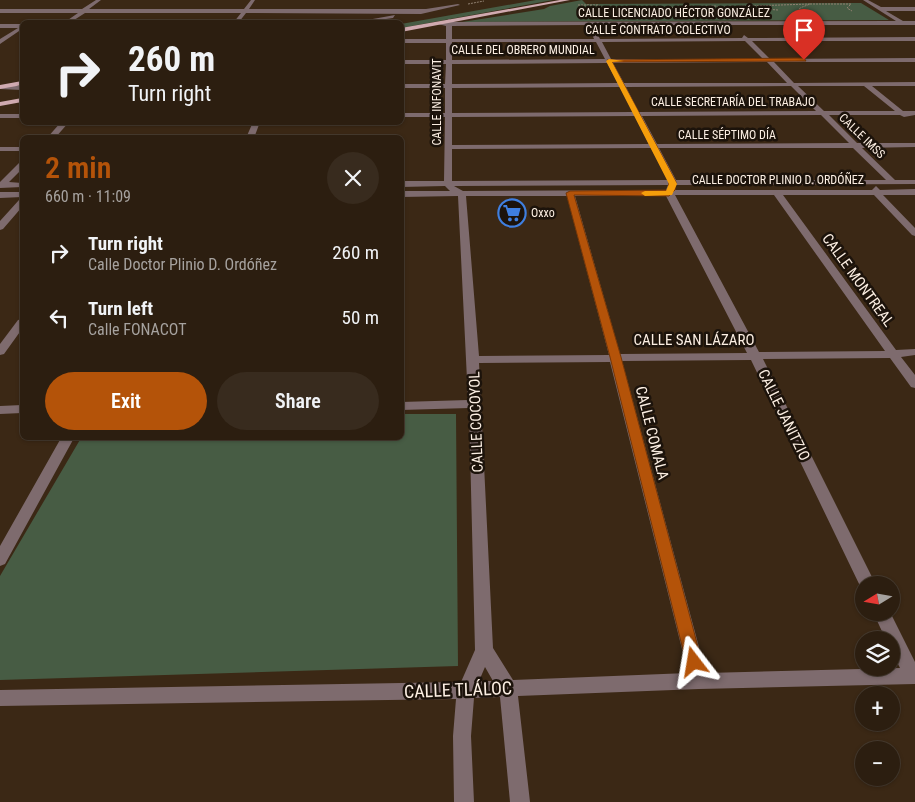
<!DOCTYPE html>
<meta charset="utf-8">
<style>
:root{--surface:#2c1e10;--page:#382b1e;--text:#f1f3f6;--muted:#a6a29f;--line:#483c30;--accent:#b45309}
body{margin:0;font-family:"Roboto Condensed",sans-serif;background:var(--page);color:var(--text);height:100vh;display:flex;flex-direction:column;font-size:19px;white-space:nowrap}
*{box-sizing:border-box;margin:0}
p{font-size:16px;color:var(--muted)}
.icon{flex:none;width:28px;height:28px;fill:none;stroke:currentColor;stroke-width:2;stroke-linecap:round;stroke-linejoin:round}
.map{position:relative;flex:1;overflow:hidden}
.panel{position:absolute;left:20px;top:135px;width:384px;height:305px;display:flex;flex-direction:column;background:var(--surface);border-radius:8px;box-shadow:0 1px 4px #0004,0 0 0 1px var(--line)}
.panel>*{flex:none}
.hud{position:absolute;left:20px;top:20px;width:384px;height:105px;border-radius:8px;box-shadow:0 1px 4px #0004,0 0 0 1px var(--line);background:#2c1e10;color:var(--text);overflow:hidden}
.needle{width:32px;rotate:259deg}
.fabs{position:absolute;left:855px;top:576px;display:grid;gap:10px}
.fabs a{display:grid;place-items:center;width:45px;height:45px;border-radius:50%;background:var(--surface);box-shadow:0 1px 4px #0004,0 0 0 1px var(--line);font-size:25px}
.pin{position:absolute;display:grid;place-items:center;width:42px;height:42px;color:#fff;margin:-51px -21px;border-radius:50% 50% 50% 0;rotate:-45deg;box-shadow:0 0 5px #0007}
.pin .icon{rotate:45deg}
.me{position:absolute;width:55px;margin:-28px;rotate:346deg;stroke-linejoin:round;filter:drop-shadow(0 0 4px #0008)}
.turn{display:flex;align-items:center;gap:18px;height:105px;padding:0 25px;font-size:22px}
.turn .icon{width:65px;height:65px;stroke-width:2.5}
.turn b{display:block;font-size:35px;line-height:42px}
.round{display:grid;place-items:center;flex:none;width:52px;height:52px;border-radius:26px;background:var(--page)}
.summary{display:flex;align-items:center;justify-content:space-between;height:85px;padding:0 25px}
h1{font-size:30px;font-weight:600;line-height:38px;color:var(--accent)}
.button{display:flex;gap:10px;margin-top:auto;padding:10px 25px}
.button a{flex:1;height:58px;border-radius:30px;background:var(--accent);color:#fff;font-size:20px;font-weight:600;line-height:58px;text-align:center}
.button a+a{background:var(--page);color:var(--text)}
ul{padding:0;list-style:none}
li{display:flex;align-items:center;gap:15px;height:65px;padding:0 25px}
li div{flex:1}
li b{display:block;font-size:19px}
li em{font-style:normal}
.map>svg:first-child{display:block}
</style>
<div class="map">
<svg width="915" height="802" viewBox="0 0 915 802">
<rect width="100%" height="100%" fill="#3b2815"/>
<path fill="#475c44" d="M 536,0 L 553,0 L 401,28 L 401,24 Z
M 582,0 L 586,4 L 861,3 L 889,20 L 462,22 L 544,9 L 550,6 Z
M 401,414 L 456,414 L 458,666 L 0,680 L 0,576 L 81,438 L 401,438 Z"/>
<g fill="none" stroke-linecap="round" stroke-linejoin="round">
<path stroke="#918171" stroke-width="1" stroke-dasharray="2 1" stroke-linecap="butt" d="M 468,4 L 484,1
M 810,4 L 851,4 L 847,8 L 852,11
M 578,5 L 599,5 L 600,7 L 646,10
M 721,7 L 810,4 L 800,8 L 798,12
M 657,8 L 716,6 L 726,10
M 764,9 L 778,10
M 753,11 L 760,9 L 767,11"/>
<path fill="#7e6b6e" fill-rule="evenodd" d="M 96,0 L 101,0 L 89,9 L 244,9 L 251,0 L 255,0 L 249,9 L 426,9 L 458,4 L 460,5 L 421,14 L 246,13 L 239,22 L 234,22 L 241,13 L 85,13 L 71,22 L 65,22 L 78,13 L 0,13 L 0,9 L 82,9 Z
M 863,0 L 868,0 L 881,7 L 915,7 L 915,11 L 886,11 L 903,21 L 915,21 L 915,25 L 593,25 L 600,39 L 742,38 L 744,35 L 748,38 L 915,37 L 915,41 L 752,41 L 770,59 L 915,58 L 915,62 L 774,62 L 794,83 L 915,82 L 915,86 L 872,86 L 903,111 L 915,111 L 915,115 L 904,117 L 900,115 L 829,115 L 857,143 L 915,143 L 915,147 L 862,148 L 895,180 L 915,180 L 915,184 L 676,185 L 674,190 L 872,190 L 876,186 L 880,190 L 915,189 L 915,195 L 883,195 L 915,228 L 915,236 L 912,235 L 874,195 L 783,195 L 896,350 L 915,349 L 915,355 L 901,357 L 915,375 L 915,388 L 911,387 L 890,358 L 763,359 L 876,585 L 864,585 L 862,590 L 751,360 L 622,361 L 706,673 L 900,668 L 891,650 L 891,640 L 886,640 L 873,612 L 890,612 L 915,662 L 915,684 L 699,689 L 518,696 L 530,802 L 510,802 L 500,697 L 474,698 L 471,736 L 474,802 L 454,802 L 453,736 L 456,699 L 0,706 L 0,690 L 461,682 L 475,650 L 469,408 L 401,410 L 401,402 L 468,400 L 458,196 L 401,197 L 401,191 L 450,191 L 445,186 L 401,187 L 401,181 L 444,181 L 445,117 L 401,117 L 401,113 L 445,113 L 445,88 L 401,88 L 401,84 L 445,84 L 446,64 L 401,64 L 401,60 L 446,60 L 446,43 L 401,43 L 401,39 L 446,39 L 446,26 L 438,24 L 446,22 L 449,19 L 452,22 L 896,21 ZM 588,25 L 594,39 L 452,39 L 452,26 ZM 745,41 L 763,59 L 611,59 L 602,42 ZM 452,42 L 596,42 L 605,59 L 452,60 ZM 767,62 L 787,83 L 624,83 L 613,63 ZM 607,63 L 618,83 L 452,84 L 452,64 ZM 791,86 L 816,111 L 639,112 L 626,87 ZM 798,86 L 864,86 L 895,111 L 824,111 ZM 620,87 L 633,112 L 452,113 L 452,88 ZM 821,115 L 849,143 L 657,144 L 642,116 ZM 635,116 L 649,144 L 452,145 L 452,117 ZM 651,148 L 668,180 L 452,181 L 452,149 ZM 659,148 L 853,148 L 886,180 L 676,180 ZM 668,185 L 666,190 L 463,191 L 454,186 ZM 675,195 L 774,195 L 885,351 L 759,352 ZM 466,196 L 567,196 L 609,355 L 479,356 ZM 575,196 L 666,196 L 747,353 L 620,354 ZM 610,362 L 688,673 L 513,680 L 493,648 L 479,363 ZM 485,667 L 493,681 L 479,681 Z
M 395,15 L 393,18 L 365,22 L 356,22 Z
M 0,24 L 22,24 L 22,29 L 0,44 L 0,39 L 18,28 L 0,28 Z
M 0,85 L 22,86 L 22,90 L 0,89 Z
M 0,114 L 22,114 L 22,118 L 0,118 Z
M 61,122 L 69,122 L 55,138 L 47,138 Z
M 253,122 L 260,122 L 254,138 L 246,138 Z
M 0,147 L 22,147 L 22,151 L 0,151 Z
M 19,163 L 22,163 L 22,169 L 9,182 L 22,183 L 22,187 L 0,188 L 0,182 Z
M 0,192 L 22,192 L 22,197 L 0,198 Z
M 19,200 L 22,200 L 22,207 L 3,229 L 0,230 L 0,221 Z
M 22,319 L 22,329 L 4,354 L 0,355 L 0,344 L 18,320 Z
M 22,405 L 22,413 L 0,414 L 0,406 Z
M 61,438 L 74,438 L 5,564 L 0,566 L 0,546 Z"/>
<path fill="#d0aab0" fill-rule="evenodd" d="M 560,0 L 570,0 L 401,32 L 401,28 Z
M 22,81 L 22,85 L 0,89 L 0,85 Z
M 22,98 L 22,102 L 0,106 L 0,102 Z"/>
</g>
<path fill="#b45309" stroke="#753606" d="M 804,58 L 806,61 L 612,62 L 676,182 L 675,190 L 669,196 L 574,195 L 621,357 L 702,662 L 700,667 L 694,669 L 689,667 L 686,662 L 610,357 L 566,193 L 570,191 L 668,190 L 669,182 L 607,60 Z"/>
<path fill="#f59e0b" d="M 609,59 L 624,61 L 612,62 L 677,184 L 672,195 L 645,196 L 641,193 L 645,191 L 666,191 L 669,184 L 606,61 Z"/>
<defs>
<g id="supermarket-ring" transform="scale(1.4375)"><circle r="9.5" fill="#1c130b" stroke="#3f7fe0" stroke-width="1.5"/><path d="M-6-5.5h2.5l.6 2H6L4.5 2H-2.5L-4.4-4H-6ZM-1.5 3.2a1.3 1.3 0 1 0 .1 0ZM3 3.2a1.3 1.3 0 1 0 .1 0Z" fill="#3f7fe0"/></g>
</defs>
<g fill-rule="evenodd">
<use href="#supermarket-ring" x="512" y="213"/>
</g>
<g text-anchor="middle" stroke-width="5" stroke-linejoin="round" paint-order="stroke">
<g font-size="12" fill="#fcefe3" stroke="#1c130b">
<text x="674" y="17">CALLE LICENCIADO HÉCTOR GONZÁLEZ</text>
<text x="658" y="34">CALLE CONTRATO COLECTIVO</text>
<text x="523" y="54">CALLE DEL OBRERO MUNDIAL</text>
<text transform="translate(437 102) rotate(-90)" y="4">CALLE INFONAVIT</text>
<text x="733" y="106">CALLE SECRETARÍA DEL TRABAJO</text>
<text x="727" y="139">CALLE SÉPTIMO DÍA</text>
<text transform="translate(862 136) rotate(44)" y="4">CALLE IMSS</text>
<text x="778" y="184">CALLE DOCTOR PLINIO D. ORDÓÑEZ</text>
</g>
<g font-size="12" fill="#fcefe3" stroke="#1c130b" text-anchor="start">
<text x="531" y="217">Oxxo</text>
</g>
<g font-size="15" fill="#fcefe3" stroke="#1c130b">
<text transform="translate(858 280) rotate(54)" y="5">CALLE MONTREAL</text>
<text x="694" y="345">CALLE SAN LÁZARO</text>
<text transform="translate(784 415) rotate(64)" y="5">CALLE JANITZIO</text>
<text transform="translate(476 422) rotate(-92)" y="5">CALLE COCOYOL</text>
<text transform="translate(652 433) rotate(76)" y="5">CALLE COMALA</text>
</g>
<g font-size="18" fill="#fcefe3" stroke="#1c130b">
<text transform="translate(458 690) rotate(-2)" y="6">CALLE TLÁLOC</text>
</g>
</g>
</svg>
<div class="fabs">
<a><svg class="needle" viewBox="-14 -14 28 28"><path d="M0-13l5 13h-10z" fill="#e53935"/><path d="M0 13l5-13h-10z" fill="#a6a29f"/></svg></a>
<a><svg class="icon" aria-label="layers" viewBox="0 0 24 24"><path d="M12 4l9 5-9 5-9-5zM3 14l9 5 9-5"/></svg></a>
<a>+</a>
<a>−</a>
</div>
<div class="pin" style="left:804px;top:60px;background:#d93025"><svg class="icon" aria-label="arrive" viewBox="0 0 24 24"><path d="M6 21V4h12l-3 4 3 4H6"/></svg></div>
<svg class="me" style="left:694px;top:662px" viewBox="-20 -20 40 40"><path d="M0-17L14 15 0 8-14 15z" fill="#b45309" stroke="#fff" stroke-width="4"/></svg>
<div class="hud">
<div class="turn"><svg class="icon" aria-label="right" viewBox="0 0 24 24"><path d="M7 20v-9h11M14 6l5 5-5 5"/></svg><div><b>260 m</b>Turn right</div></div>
</div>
<section class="panel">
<div class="summary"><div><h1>2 min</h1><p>660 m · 11:09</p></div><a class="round"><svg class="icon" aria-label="close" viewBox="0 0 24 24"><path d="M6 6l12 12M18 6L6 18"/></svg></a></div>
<ul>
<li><svg class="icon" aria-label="right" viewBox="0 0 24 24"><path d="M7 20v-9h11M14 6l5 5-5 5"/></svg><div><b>Turn right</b><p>Calle Doctor Plinio D. Ordóñez</p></div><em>260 m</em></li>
<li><svg class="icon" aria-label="left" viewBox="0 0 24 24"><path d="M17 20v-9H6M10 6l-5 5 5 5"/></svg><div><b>Turn left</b><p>Calle FONACOT</p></div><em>50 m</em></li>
</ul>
<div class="button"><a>Exit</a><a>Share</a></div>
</section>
</div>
